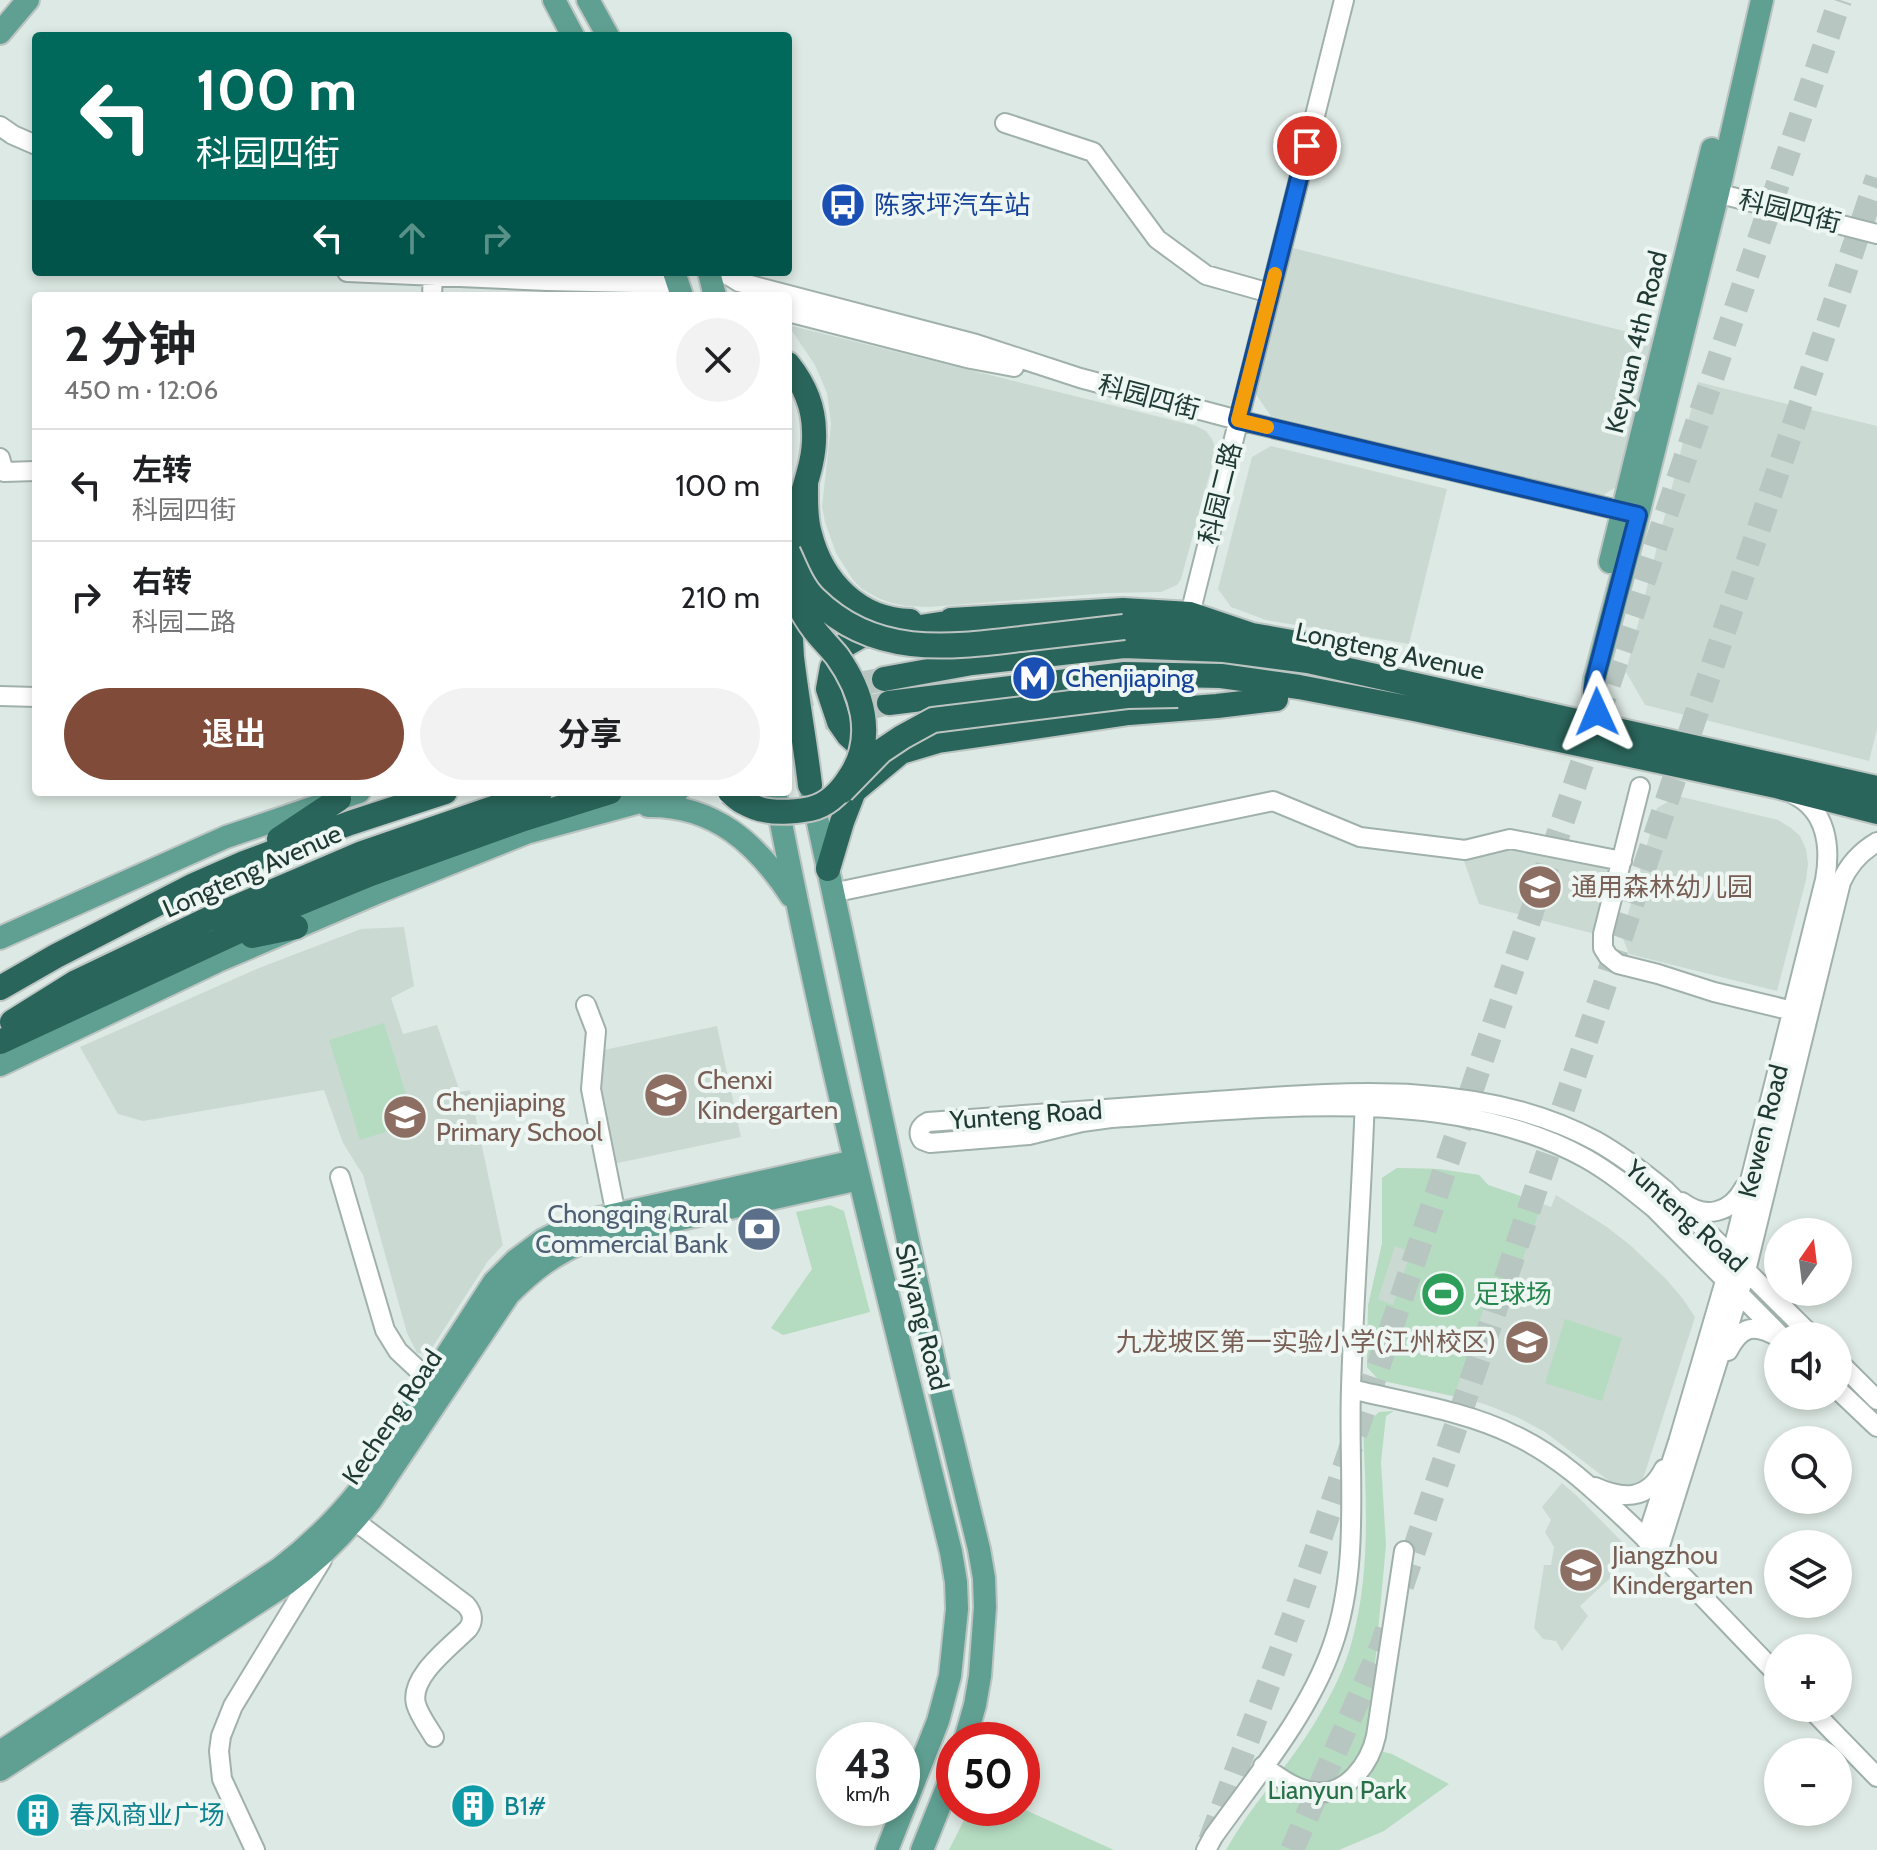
<!DOCTYPE html>
<html lang="zh">
<meta charset="utf-8">
<style>
:root{--surface:#fff;--page:#f2f2f2;--text:#202124;--muted:#757577;--line:#e0e0e0;--accent:#804b38}
body{margin:0;font-family:Cabin,"Noto Sans SC",sans-serif;background:var(--page);color:var(--text);height:100vh;display:flex;flex-direction:column;font-size:30px;white-space:nowrap}
*{box-sizing:border-box;margin:0}
p{font-size:26px;color:var(--muted)}
.icon{flex:none;width:44px;height:44px;fill:none;stroke:currentColor;stroke-width:2;stroke-linecap:round;stroke-linejoin:round}
.map{position:relative;flex:1;overflow:hidden}
.details{position:absolute;left:32px;top:292px;width:760px;height:504px;display:flex;flex-direction:column;background:var(--surface);border-radius:8px;box-shadow:0 4px 12px #0003}
.details>*{flex:none}
.guide{position:absolute;left:32px;top:32px;width:760px;height:244px;border-radius:8px;box-shadow:0 4px 12px #0003;background:#00695c;color:#fff;overflow:hidden}
.needle{width:52px;rotate:14deg}
.buttons{position:absolute;left:1764px;top:1218px;display:grid;gap:16px}
.buttons a{display:grid;place-items:center;width:88px;height:88px;border-radius:50%;background:var(--surface);box-shadow:0 4px 12px #0003;font-size:40px}
.speed{position:absolute;left:816px;top:1722px;display:flex;gap:16px;font-size:40px;font-weight:700;text-align:center}
.speed>*{display:grid;place-content:center;width:104px;height:104px;border-radius:50%;background:var(--surface);box-shadow:0 4px 12px #0003;line-height:1}
.speed small{font-size:20px;font-weight:400}
.speed .limit{border:12px solid #d22;background:#fff;color:#111}
.pin{position:absolute;display:grid;place-items:center;width:68px;height:68px;color:#fff;margin:-34px;border:4px solid #fff;border-radius:50%;box-shadow:0 2px 8px #0007}
.me{position:absolute;width:88px;margin:-44px;rotate:359deg;stroke-linejoin:round;filter:drop-shadow(0 0 6px #0008)}
.turn{display:flex;align-items:center;gap:28px;height:168px;padding:0 32px;font-size:36px}
.turn .icon{width:104px;height:104px;stroke-width:2.5}
.turn b{display:block;font-size:56px;line-height:68px}
.lanes{display:flex;align-items:center;height:76px;padding:0 32px;background:#0003;justify-content:center;gap:40px;direction:ltr}
.lanes .off{opacity:.35}
.round{display:grid;place-items:center;flex:none;width:84px;height:84px;border-radius:42px;background:var(--page)}
.summary{display:flex;align-items:center;justify-content:space-between;height:136px;padding:0 32px}
h1{font-size:48px;font-weight:700;line-height:60px}
.action{display:flex;gap:16px;margin-top:auto;padding:16px 32px}
.action a{flex:1;height:92px;border-radius:48px;background:var(--accent);color:#fff;font-size:32px;font-weight:700;line-height:92px;text-align:center}
.action a+a{background:var(--page);color:var(--text)}
ul{padding:0;list-style:none}
li{display:flex;align-items:center;gap:24px;height:112px;padding:0 32px;border-top:2px solid var(--line)}
li div{flex:1}
li b{display:block;font-size:30px}
li em{font-style:normal}
.map>svg:first-child{display:block}
</style>
<div class="map">
<svg width="1877" height="1850" viewBox="0 0 1877 1850">
<rect width="100%" height="100%" fill="#dde9e4"/>
<path fill="#cbd9d3" d="M 1293,248 L 1656,339 L 1619,485 L 1602,496 L 1271,416 L 1255,393 Z
M 788,325 L 1196,426 L 1206,431 L 1212,439 L 1216,451 L 1181,579 L 1177,585 L 1161,592 L 1108,593 L 929,607 L 906,606 L 891,603 L 878,598 L 862,589 L 853,580 L 836,553 L 825,522 L 822,507 L 831,424 L 827,393 L 815,365 Z
M 1698,382 L 1877,426 L 1877,729 L 1869,761 L 1645,705 L 1626,672 Z
M 1271,446 L 1447,489 L 1409,644 L 1266,620 L 1231,607 L 1218,589 L 1252,457 Z
M 1678,796 L 1778,820 L 1791,828 L 1800,836 L 1806,849 L 1808,864 L 1806,880 L 1777,991 L 1629,954 L 1622,936 L 1657,808 Z
M 1511,847 L 1611,870 L 1595,934 L 1479,904 L 1464,861 Z
M 404,927 L 414,986 L 391,998 L 403,1034 L 437,1025 L 460,1092 L 470,1090 L 503,1245 L 488,1261 L 428,1354 L 417,1353 L 407,1333 L 363,1175 L 343,1143 L 324,1090 L 143,1121 L 118,1114 L 80,1047 L 259,968 L 361,929 Z
M 717,1026 L 741,1137 L 613,1164 L 599,1084 L 604,1050 Z
M 1397,1168 L 1438,1169 L 1479,1175 L 1488,1185 L 1551,1207 L 1556,1195 L 1607,1227 L 1630,1245 L 1666,1279 L 1683,1299 L 1695,1317 L 1642,1482 L 1617,1487 L 1545,1432 L 1519,1418 L 1490,1406 L 1474,1401 L 1379,1380 L 1367,1367 L 1368,1306 L 1382,1244 L 1382,1178 Z
M 1562,1483 L 1577,1496 L 1635,1555 L 1580,1606 L 1588,1616 L 1562,1651 L 1556,1641 L 1543,1639 L 1534,1628 L 1544,1565 L 1551,1565 L 1554,1547 L 1545,1532 L 1551,1520 L 1542,1507 Z"/>
<path fill="#b5dcc1" fill-rule="evenodd" d="M 384,1023 L 415,1123 L 360,1140 L 329,1040 Z
M 1397,1168 L 1438,1169 L 1479,1175 L 1488,1185 L 1542,1203 L 1513,1287 L 1493,1281 L 1454,1396 L 1379,1380 L 1367,1367 L 1368,1306 L 1382,1244 L 1382,1178 ZM 1395,1246 L 1411,1252 L 1393,1305 L 1378,1299 Z
M 830,1205 L 844,1211 L 870,1312 L 783,1335 L 771,1328 L 812,1269 L 796,1212 Z
M 1565,1319 L 1622,1338 L 1602,1401 L 1545,1383 Z
M 1394,1411 L 1386,1416 L 1381,1462 L 1386,1545 L 1374,1675 L 1393,1680 L 1380,1751 L 1392,1754 L 1449,1784 L 1384,1831 L 1339,1850 L 1226,1850 C 1252,1803 1290,1765 1317,1719 C 1331,1695 1345,1668 1352,1641 C 1371,1571 1366,1498 1363,1427 L 1379,1412 Z
M 970,1808 L 1021,1808 L 1114,1850 L 949,1850 Z"/>
<g fill="none" stroke-linecap="round" stroke-linejoin="round">
<path stroke="#b7c6c1" stroke-width="24" stroke-dasharray="24 12" stroke-linecap="butt" d="M 788,699 L 884,679
M 788,726 L 889,703
M 1402,1586 L 1877,178
M 1210,1841 L 1296,1610 L 1840,0
M 1292,1850 L 1382,1645 L 1390,1620"/>
<g stroke="#a0b1ab" stroke-width="22">
<path id="minor" d="M 1005,123 L 1093,152 L 1157,239 L 1206,275 L 1270,293
M 0,126 L 13,135 L 36,145
M 1705,190 L 1877,234
M 347,272 L 547,281 L 678,284
M 723,272 L 739,282 L 976,344 L 1080,378 L 1238,420 L 1635,514
M 432,296 L 433,272
M 788,312 L 971,359 L 1014,367
M 0,458 L 4,472 L 36,471
M 1190,614 L 1344,0
M 0,696 L 36,697
M 1640,787 L 1603,934 L 1603,948 L 1608,956 L 1618,964 L 1658,974 L 1714,992 L 1793,1011
M 832,893 L 1273,801 L 1360,837 L 1465,850 L 1510,839 L 1622,861
M 586,1005 L 596,1031 L 591,1089 L 616,1215
M 340,1177 L 385,1330 L 398,1351 L 430,1381
M 1682,1202 C 1705,1219 1730,1214 1744,1188
M 1781,1336 L 1654,1208 C 1632,1190 1610,1172 1585,1158 C 1449,1083 1259,1109 1111,1118 L 1082,1122 L 1029,1135 L 930,1143 L 922,1140 C 917,1132 920,1126 928,1122 C 1019,1115 1110,1109 1201,1102 C 1332,1093 1475,1076 1596,1141 C 1621,1155 1643,1172 1665,1190 L 1812,1336
M 1728,1351 C 1741,1326 1754,1323 1778,1337
M 1838,1361 L 1877,1400
M 1351,1389 C 1404,1402 1466,1411 1514,1435 C 1557,1455 1591,1487 1625,1519 C 1678,1569 1727,1623 1778,1675
M 1838,1390 L 1877,1427
M 1595,1487 C 1624,1500 1648,1500 1664,1469
M 355,1521 L 466,1605 C 473,1613 474,1621 468,1629 C 450,1647 409,1677 416,1704 C 419,1715 428,1727 434,1737
M 1646,1540 L 1678,1442 L 1725,1281 L 1825,880 C 1831,847 1827,810 1793,794
M 1658,1552 L 1746,1271 L 1841,882 C 1849,864 1860,852 1877,842
M 1810,1708 L 1877,1777
M 1263,1766 C 1279,1777 1295,1790 1315,1792 C 1347,1796 1370,1763 1376,1736 L 1404,1551
M 255,1850 L 222,1779 L 219,1751 L 221,1736 L 233,1706 L 322,1560
M 1206,1850 L 1213,1837 C 1255,1778 1308,1715 1332,1647 C 1361,1566 1348,1473 1351,1388 C 1354,1290 1362,1193 1365,1096"/>
</g>
<g stroke="#bcc4c2" stroke-width="26">
<path id="major" d="M 554,0 L 573,36
M 588,0 L 608,36
M 0,33 L 28,0
M 674,272 L 682,296
M 709,272 L 715,296
M 1610,562 L 1712,149
M 1616,729 C 1594,714 1592,705 1595,679 L 1638,515 L 1718,193 L 1762,0
M 811,790 L 940,1389 L 979,1549 L 984,1578 L 985,1607 L 980,1676 L 975,1705 L 965,1740
M 775,792 C 824,1048 889,1300 951,1552 L 956,1582 L 957,1609 L 950,1676 L 938,1721 L 887,1850
M 648,806 C 715,805 757,844 791,896
M 0,938 L 226,837 L 359,792
M 0,1065 L 218,961 L 379,892 L 526,833 L 677,792
M 0,1752 L 279,1569 C 309,1546 335,1521 359,1491 L 494,1282 L 516,1260 L 543,1240 L 577,1223 L 855,1161
M 0,1770 L 286,1584 C 319,1560 346,1532 371,1500 L 509,1294 C 535,1268 553,1255 587,1240 L 859,1179
M 922,1850 L 954,1770"/>
</g>
<g stroke="#bcc4c2" stroke-width="28">
<path id="highway" d="M 788,364 C 804,384 814,406 814,432 C 816,471 793,507 791,546 C 789,583 789,620 792,657 C 797,700 805,742 810,785
M 806,484 C 806,501 805,518 810,534 C 822,582 859,620 910,621
M 951,620 L 1123,610 L 1190,614 L 1252,635
M 966,620 L 861,636 L 845,645 L 832,667 L 828,689 L 839,722 L 848,735 L 857,743 L 870,748 L 901,752 L 938,741 L 1129,713 L 1217,706 L 1276,699
M 1124,627 L 1252,635 L 1325,648
M 884,679 L 972,663 L 1124,646 L 1224,650 L 1308,661 L 1877,788
M 889,703 L 1125,674 L 1221,676 L 1299,687 L 1414,709 L 1776,786 L 1877,812
M 279,839 L 339,799
M 828,869 L 842,822 L 854,791 L 901,752
M 252,936 L 296,927
M 0,988 L 56,956 L 194,885 L 244,863 L 350,823 L 445,792
M 12,1022 L 76,982 L 208,919 L 362,853 L 540,792
M 0,1042 L 293,906 L 371,874 L 524,819 L 610,792"/>
</g>
<use href="#minor" stroke="#fff" stroke-width="18"/>
<use href="#major" stroke="#60a092" stroke-width="22"/>
<use href="#highway" stroke="#2a655b" stroke-width="24"/>
<g stroke="#bcc4c2" stroke-width="28" stroke-linecap="butt">
<path id="highway-bridge" d="M 788,552 C 795,567 802,587 815,599 C 874,657 946,648 1021,639 C 1056,635 1090,631 1124,627
M 842,791 L 881,751 L 902,737 L 933,720 L 1127,696 L 1178,695
M 730,792 C 735,796 739,801 745,803 C 764,814 789,813 810,809 C 829,805 842,790 851,775 C 876,736 862,691 837,656 C 829,646 820,638 813,628 C 803,615 796,600 788,586"/>
</g>
<use href="#highway-bridge" stroke="#2a655b" stroke-width="24"/>
</g>
<g fill="none" stroke-linecap="round" stroke-linejoin="round">
<g stroke="#114b97" stroke-width="20">
<path id="route" d="M 1307,146 L 1238,420 L 1638,515 L 1595,679 L 1593,693 L 1597,712"/>
</g>
<use href="#route" stroke="#1a73e8" stroke-width="14"/>
<path stroke="#f59e0b" stroke-width="14" d="M 1267,427 L 1238,420 L 1275,274"/>
</g>
<defs>
<g id="bus-disc" transform="scale(2.3)"><circle r="9.5" fill="#1a4fb4" stroke="#edf6f2"/><path d="M-5-6H5V4H4V6H2V4H-2V6H-4V4H-5ZM-3.5-4V0h7V-4ZM-3.5 1.2v1.5H-2V1.2ZM2 1.2v1.5H3.5V1.2Z" fill="#fff"/></g>
<g id="metro-disc" transform="scale(2.3)"><circle r="9.5" fill="#1a4fb4" stroke="#edf6f2"/><path d="M-5.5 5V-5H-3L0 0L3-5H5.5V5H3V-.5L0 4L-3-.5V5Z" fill="#fff"/></g>
<g id="school-disc" transform="scale(2.3)"><circle r="9.5" fill="#8d6e63" stroke="#edf6f2"/><path d="M0-5L7-2L0 1L-7-2ZM-4 1L0 2.5L4 1V4Q0 6-4 4Z" fill="#fff"/></g>
<g id="bank-disc" transform="scale(2.3)"><circle r="9.5" fill="#5c6f8a" stroke="#edf6f2"/><path d="M-6-4H6V4H-6ZM0-2.3a2.3 2.3 0 1 0 0 4.6a2.3 2.3 0 1 0 0-4.6Z" fill="#fff"/></g>
<g id="stadium-disc" transform="scale(2.3)"><circle r="9.5" fill="#2e9e5b" stroke="#edf6f2"/><path d="M0-5a6.5 5 0 1 0 0 10a6.5 5 0 1 0 0-10ZM-3.5-1.8h7v3.6h-7Z" fill="#fff"/></g>
<g id="building-disc" transform="scale(2.3)"><circle r="9.5" fill="#0f9aa8" stroke="#edf6f2"/><path d="M-4-6H4V6H1V3H-1V6H-4ZM-2.5-4.3h1.7v1.8h-1.7ZM.8-4.3h1.7v1.8H.8ZM-2.5-1h1.7V.8h-1.7ZM.8-1h1.7V.8H.8Z" fill="#fff"/></g>
</defs>
<g fill-rule="evenodd">
<use href="#bus-disc" x="843" y="205"/>
<use href="#metro-disc" x="1034" y="678"/>
<use href="#school-disc" x="1540" y="887"/>
<use href="#school-disc" x="666" y="1095"/>
<use href="#school-disc" x="405" y="1117"/>
<use href="#bank-disc" x="759" y="1229"/>
<use href="#stadium-disc" x="1443" y="1294"/>
<use href="#school-disc" x="1527" y="1342"/>
<use href="#school-disc" x="1581" y="1570"/>
<use href="#building-disc" x="473" y="1806"/>
<use href="#building-disc" x="38" y="1815"/>
</g>
<g text-anchor="middle" stroke-width="8" stroke-linejoin="round" paint-order="stroke">
<g font-size="26" fill="#164399" stroke="#edf6f2" text-anchor="start">
<text x="874" y="214">陈家坪汽车站</text>
<text x="1065" y="687">Chenjiaping</text>
</g>
<g font-size="26" fill="#1f3933" stroke="#edf6f2">
<text transform="translate(1790 211) rotate(14)" y="9">科园四街</text>
<text transform="translate(1636 342) rotate(-76)" y="9">Keyuan 4th Road</text>
<text transform="translate(1149 397) rotate(15)" y="9">科园四街</text>
<text transform="translate(1220 493) rotate(-76)" y="9">科园二路</text>
<text transform="translate(1390 651) rotate(12)" y="9">Longteng Avenue</text>
<text transform="translate(252 871) rotate(-24)" y="9">Longteng Avenue</text>
<text transform="translate(1026 1115) rotate(-4)" y="9">Yunteng Road</text>
<text transform="translate(1763 1131) rotate(-76)" y="9">Kewen Road</text>
<text transform="translate(1686 1216) rotate(42)" y="9">Yunteng Road</text>
<text transform="translate(922 1317) rotate(76)" y="9">Shiyang Road</text>
<text transform="translate(392 1417) rotate(-56)" y="9">Kecheng Road</text>
</g>
<g font-size="26" fill="#785e54" stroke="#edf6f2" text-anchor="start">
<text x="1571" y="896">通用森林幼儿园</text>
<text x="697" y="1089">Chenxi<tspan x="697" dy="30">Kindergarten</tspan></text>
<text x="436" y="1111">Chenjiaping<tspan x="436" dy="30">Primary School</tspan></text>
<text x="1496" y="1351" text-anchor="end">九龙坡区第一实验小学(江州校区)</text>
<text x="1612" y="1564">Jiangzhou<tspan x="1612" dy="30">Kindergarten</tspan></text>
</g>
<g font-size="26" fill="#4e5e75" stroke="#edf6f2" text-anchor="end">
<text x="728" y="1223">Chongqing Rural<tspan x="728" dy="30">Commercial Bank</tspan></text>
</g>
<g font-size="26" fill="#27864d" stroke="#edf6f2" text-anchor="start">
<text x="1474" y="1303">足球场</text>
</g>
<g font-size="26" fill="#287047" stroke="#edf6f2">
<text x="1337" y="1799">Lianyun Park</text>
</g>
<g font-size="26" fill="#0d838f" stroke="#edf6f2" text-anchor="start">
<text x="504" y="1815">B1#</text>
<text x="69" y="1824">春风商业广场</text>
</g>
</g>
</svg>
<div class="buttons">
<a><svg class="needle" viewBox="-14 -14 28 28"><path d="M0-13l5 13h-10z" fill="#e53935"/><path d="M0 13l5-13h-10z" fill="#757577"/></svg></a>
<a><svg class="icon" aria-label="sound" viewBox="0 0 24 24"><path d="M4 9h4l5-4v14l-5-4H4zM17 9q2 3 0 6"/></svg></a>
<a><svg class="icon" aria-label="search" viewBox="0 0 24 24"><circle cx="10" cy="10" r="6"/><path d="M15 15l6 6"/></svg></a>
<a><svg class="icon" aria-label="layers" viewBox="0 0 24 24"><path d="M12 4l9 5-9 5-9-5zM3 14l9 5 9-5"/></svg></a>
<a>+</a>
<a>−</a>
</div>
<div class="speed"><div>43<small>km/h</small></div><div class="limit">50</div></div>
<div class="pin" style="left:1307px;top:146px;background:#d93025"><svg class="icon" aria-label="arrive" viewBox="0 0 24 24"><path d="M6 21V4h12l-3 4 3 4H6"/></svg></div>
<svg class="me" style="left:1597px;top:712px" viewBox="-20 -20 40 40"><path d="M0-17L14 15 0 8-14 15z" fill="#1a73e8" stroke="#fff" stroke-width="4"/></svg>
<div class="guide">
<div class="turn"><svg class="icon" aria-label="left" viewBox="0 0 24 24"><path d="M17 20v-9H6M10 6l-5 5 5 5"/></svg><div><b>100 m</b>科园四街</div></div>
<div class="lanes"><svg class="icon" aria-label="left" viewBox="0 0 24 24"><path d="M17 20v-9H6M10 6l-5 5 5 5"/></svg><svg class="icon off" aria-label="ahead" viewBox="0 0 24 24"><path d="M12 20V5M6 11l6-6 6 6"/></svg><svg class="icon off" aria-label="right" viewBox="0 0 24 24"><path d="M7 20v-9h11M14 6l5 5-5 5"/></svg></div>
</div>
<section class="details">
<div class="summary"><div><h1>2 分钟</h1><p>450 m · 12:06</p></div><a class="round"><svg class="icon" aria-label="close" viewBox="0 0 24 24"><path d="M6 6l12 12M18 6L6 18"/></svg></a></div>
<ul>
<li><svg class="icon" aria-label="left" viewBox="0 0 24 24"><path d="M17 20v-9H6M10 6l-5 5 5 5"/></svg><div><b>左转</b><p>科园四街</p></div><em>100 m</em></li>
<li><svg class="icon" aria-label="right" viewBox="0 0 24 24"><path d="M7 20v-9h11M14 6l5 5-5 5"/></svg><div><b>右转</b><p>科园二路</p></div><em>210 m</em></li>
</ul>
<div class="action"><a>退出</a><a>分享</a></div>
</section>
</div>
